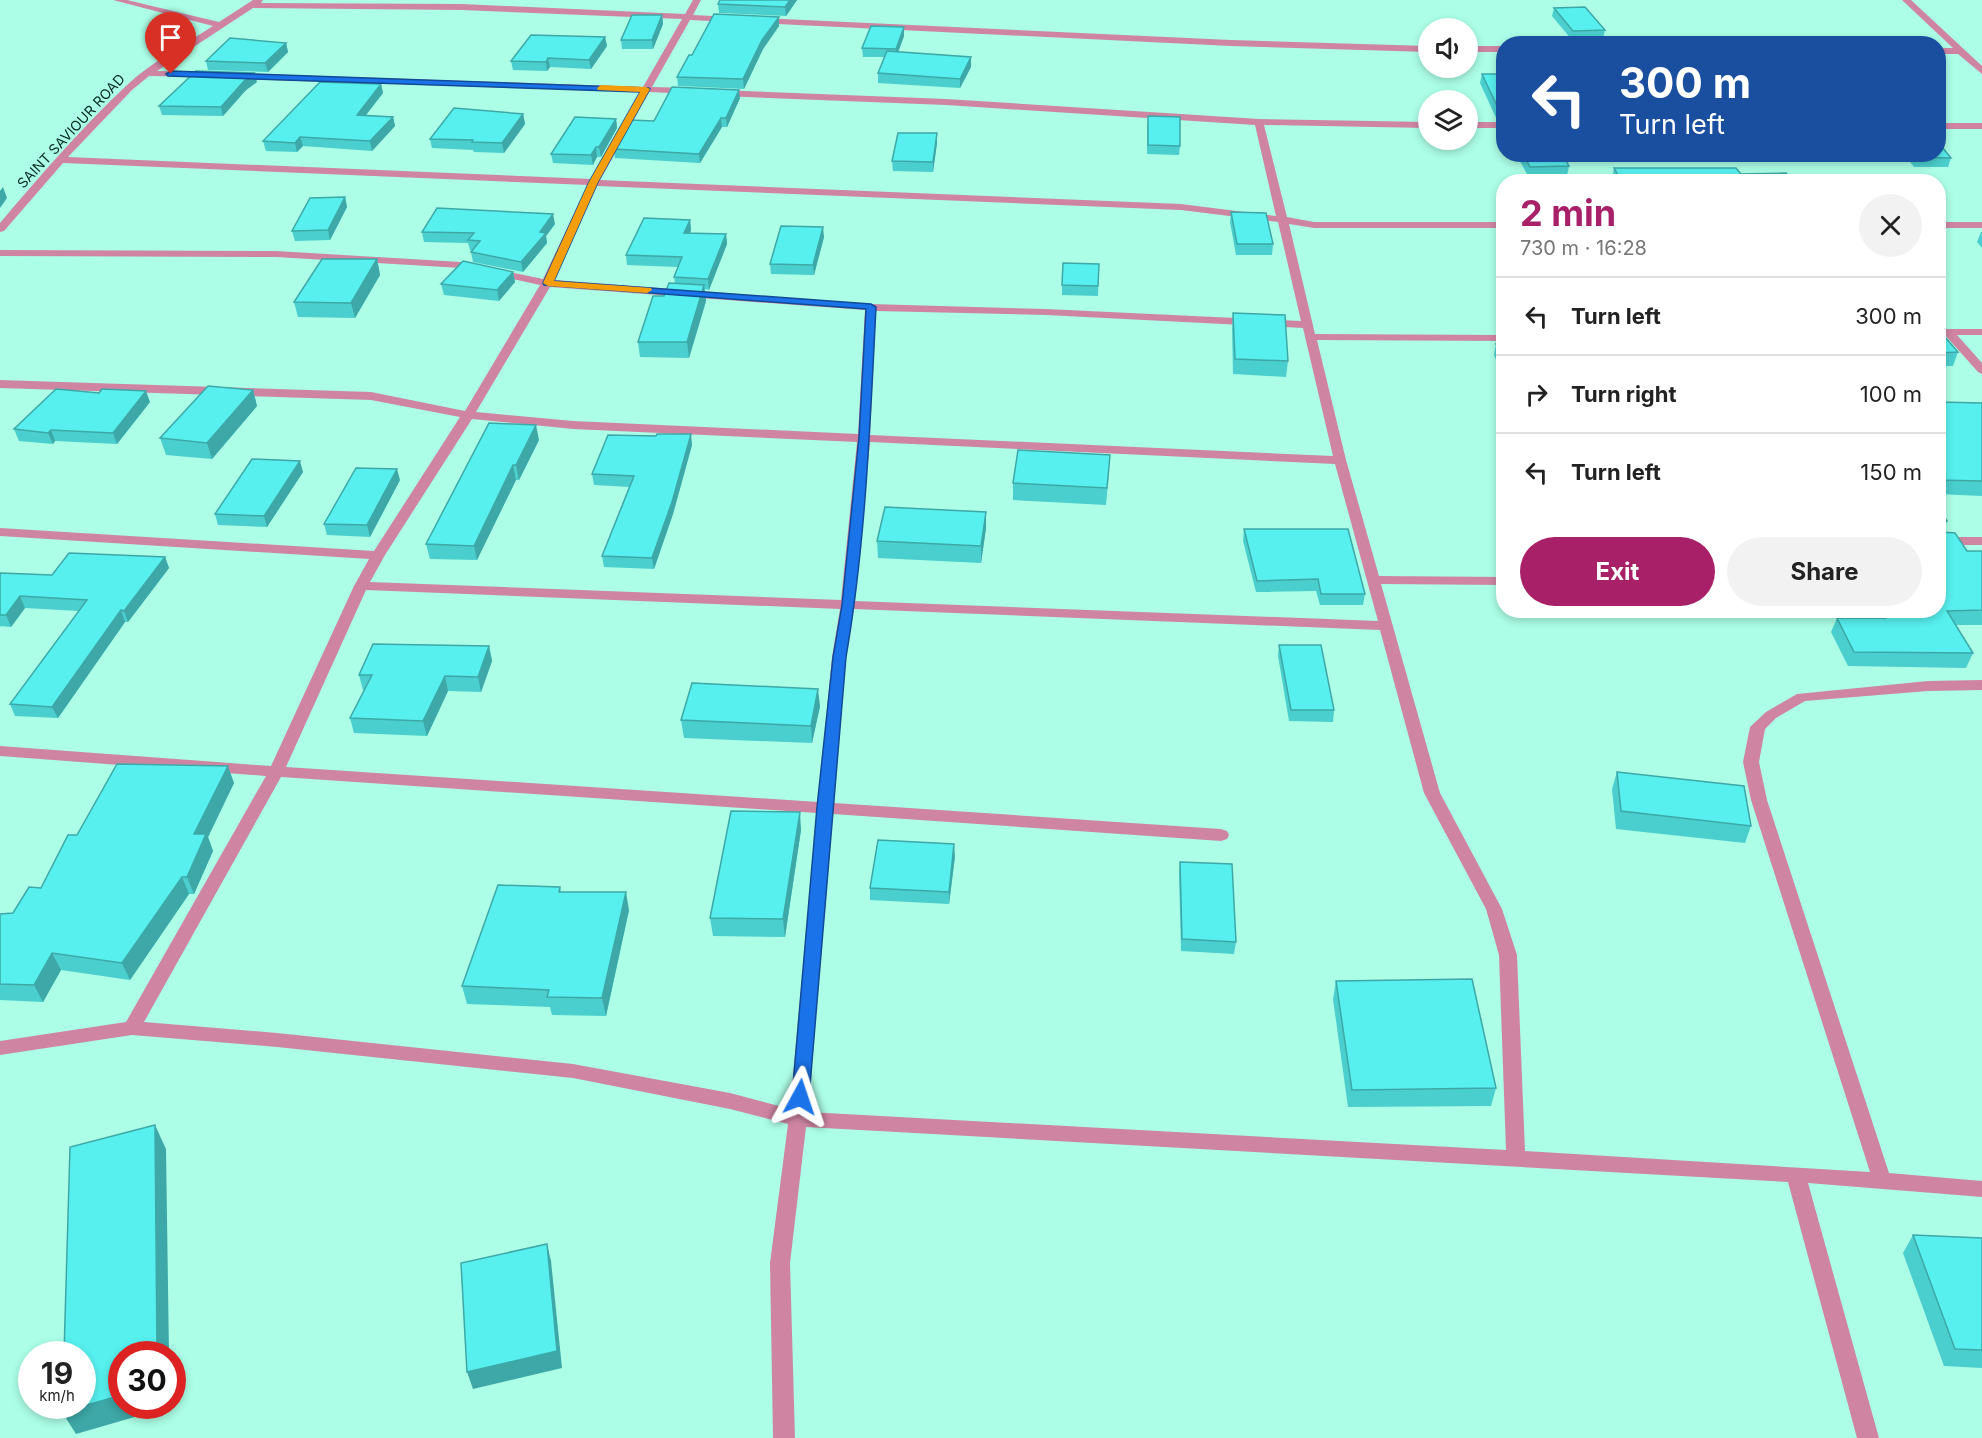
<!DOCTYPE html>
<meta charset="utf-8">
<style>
:root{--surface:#fff;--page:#f2f2f2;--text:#222;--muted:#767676;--line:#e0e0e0;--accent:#a82068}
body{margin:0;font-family:Inter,sans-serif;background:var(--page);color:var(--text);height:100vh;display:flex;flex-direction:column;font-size:22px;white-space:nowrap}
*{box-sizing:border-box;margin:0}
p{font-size:20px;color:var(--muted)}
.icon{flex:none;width:33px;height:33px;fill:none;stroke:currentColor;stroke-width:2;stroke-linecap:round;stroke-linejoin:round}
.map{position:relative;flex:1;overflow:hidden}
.details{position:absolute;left:1496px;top:174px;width:450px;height:444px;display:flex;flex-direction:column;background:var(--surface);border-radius:24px;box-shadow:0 3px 9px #0003}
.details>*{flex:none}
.banner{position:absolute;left:1496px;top:36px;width:450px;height:126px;border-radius:24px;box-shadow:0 3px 9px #0003;background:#1a4fa0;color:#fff;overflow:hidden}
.tools{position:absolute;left:1418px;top:18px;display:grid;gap:12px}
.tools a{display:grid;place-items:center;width:60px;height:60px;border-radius:50%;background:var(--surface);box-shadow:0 3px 9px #0003;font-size:30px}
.speed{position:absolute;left:18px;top:1341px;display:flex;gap:12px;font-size:30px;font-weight:700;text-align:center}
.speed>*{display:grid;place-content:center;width:78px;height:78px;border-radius:50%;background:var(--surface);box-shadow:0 3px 9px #0003;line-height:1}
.speed small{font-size:15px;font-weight:400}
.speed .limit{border:9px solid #d22;background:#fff;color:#111}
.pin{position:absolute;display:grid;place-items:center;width:51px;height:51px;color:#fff;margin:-62px -26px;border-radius:50% 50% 50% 0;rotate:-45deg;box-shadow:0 0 6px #0007}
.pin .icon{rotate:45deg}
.me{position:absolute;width:66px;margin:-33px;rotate:5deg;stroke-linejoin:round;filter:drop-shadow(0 0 4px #0008)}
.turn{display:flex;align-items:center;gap:21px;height:126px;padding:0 24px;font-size:27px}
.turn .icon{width:78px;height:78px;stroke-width:2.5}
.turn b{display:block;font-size:42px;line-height:51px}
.round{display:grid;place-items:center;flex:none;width:63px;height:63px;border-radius:32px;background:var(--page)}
.overview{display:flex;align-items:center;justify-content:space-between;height:102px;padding:0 24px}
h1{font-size:36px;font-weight:700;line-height:45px;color:var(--accent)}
.action{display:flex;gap:12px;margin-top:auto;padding:12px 24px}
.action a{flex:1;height:69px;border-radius:36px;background:var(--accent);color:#fff;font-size:24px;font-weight:700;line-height:69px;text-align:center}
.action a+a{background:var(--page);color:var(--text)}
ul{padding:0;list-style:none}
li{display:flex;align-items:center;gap:18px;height:78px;padding:0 24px;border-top:2px solid var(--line)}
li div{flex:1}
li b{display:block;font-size:22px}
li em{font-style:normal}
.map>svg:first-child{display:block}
</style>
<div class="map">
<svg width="1982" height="1438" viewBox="0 0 1982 1438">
<rect width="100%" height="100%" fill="#acfee6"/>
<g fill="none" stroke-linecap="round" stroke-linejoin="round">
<path fill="#cf85a2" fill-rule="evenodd" d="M 113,0 L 127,0 L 219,22 L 253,0 L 263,0 L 261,3 L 462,4 L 685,14 L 693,0 L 701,0 L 693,15 L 733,17 L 734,19 L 730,22 L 690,20 L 652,87 L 691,88 L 696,91 L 691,94 L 649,92 L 600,180 L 1181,204 L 1276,216 L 1255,125 L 946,105 L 721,96 L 716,93 L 721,90 L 946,99 L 1259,119 L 1428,122 L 1428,128 L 1264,125 L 1287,217 L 1314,222 L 1503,222 L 1503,228 L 1314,228 L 1289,224 L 1315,334 L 1503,335 L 1503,341 L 1317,340 L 1346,460 L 1379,576 L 1503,577 L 1503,585 L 1381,584 L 1440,793 L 1502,909 L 1517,955 L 1525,1151 L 1870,1172 L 1751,800 L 1743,762 L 1750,727 L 1766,712 L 1797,694 L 1928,681 L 1982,680 L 1982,690 L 1928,691 L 1805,701 L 1776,718 L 1765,729 L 1759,762 L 1767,800 L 1889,1173 L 1982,1181 L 1982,1197 L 1808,1183 L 1879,1438 L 1857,1438 L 1788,1182 L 806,1127 L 790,1263 L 795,1438 L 773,1438 L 770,1263 L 788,1124 L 730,1109 L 573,1078 L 277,1047 L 132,1035 L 0,1055 L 0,1041 L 126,1022 L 266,776 L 0,756 L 0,746 L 271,766 L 354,586 L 369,559 L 0,536 L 0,528 L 374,551 L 460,417 L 371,400 L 0,388 L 0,380 L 371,392 L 465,411 L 540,285 L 461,268 L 276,257 L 0,256 L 0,250 L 276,251 L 461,262 L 543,279 L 588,185 L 63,163 L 4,231 L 0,232 L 0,223 C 40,176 81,128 126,86 C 151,62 184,45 213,26 ZM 253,8 L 462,10 L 682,19 L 643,87 L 235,73 L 230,76 L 235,79 L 640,92 L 591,179 L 68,157 L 132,90 L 149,76 L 214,77 L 214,73 L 211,72 L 157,71 ZM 597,186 L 1181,210 L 1278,222 L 1301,321 L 1046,309 L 871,304 L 554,280 ZM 550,287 L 865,310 L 858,434 L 573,421 L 476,412 ZM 876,311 L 1046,315 L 1303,328 L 1333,456 L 870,435 ZM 472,419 L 573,429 L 857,442 L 841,600 L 370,582 L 385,555 ZM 870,442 L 1335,464 L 1378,621 L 855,601 ZM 366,590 L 840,609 L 832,657 L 818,802 L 286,767 ZM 854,609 L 1380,630 L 1424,793 L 1486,909 L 1499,955 L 1506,1150 L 808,1112 L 833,814 L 1221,841 L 1227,839 L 1229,835 L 1227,831 L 1221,829 L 834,803 L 846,657 ZM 281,777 L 817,813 L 790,1109 L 730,1093 L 573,1064 L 277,1033 L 144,1022 Z
M 1902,0 L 1911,0 L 1982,66 L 1982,74 L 1958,54 L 1938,54 L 1938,48 L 1953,48 Z
M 760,18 L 1231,40 L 1428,46 L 1428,52 L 1231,46 L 757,23 L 757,19 Z
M 1467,46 L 1503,46 L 1503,52 L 1467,52 Z
M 1467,122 L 1503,122 L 1503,128 L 1467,128 Z
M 1938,123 L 1982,123 L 1982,129 L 1938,129 Z
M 1938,222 L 1982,222 L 1982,228 L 1938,228 Z
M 1938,329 L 1982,329 L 1982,335 L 1957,335 L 1982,363 L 1982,374 L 1978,372 L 1945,335 L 1938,335 Z
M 1938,537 L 1982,537 L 1982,545 L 1938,545 Z"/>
</g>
<path fill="#4bcece" d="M 797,0 L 786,16 L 719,13 L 718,4 Z
M 1554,8 L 1605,30 L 1603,39 L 1572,40 L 1552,16 Z
M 662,15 L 663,24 L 653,49 L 622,49 L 621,40 Z
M 779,17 L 779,26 L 763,49 L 744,89 L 678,86 L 677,77 L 692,55 Z
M 904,27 L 904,36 L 898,52 L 971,67 L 960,88 L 878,83 L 878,73 L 884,57 L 863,57 L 862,48 Z
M 605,37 L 607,46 L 591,69 L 550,67 L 547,71 L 513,70 L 511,61 Z
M 286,43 L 288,52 L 268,72 L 208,70 L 206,61 Z
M 1482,74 L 1503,74 L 1503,120 L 1497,120 L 1480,83 Z
M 257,82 L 246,90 L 223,116 L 162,115 L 159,106 Z
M 381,84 L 383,93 L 366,115 L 393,117 L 395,126 L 372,151 L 303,146 L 297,152 L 266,151 L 263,141 Z
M 740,98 L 727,127 L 722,127 L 700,163 L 615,158 L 614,149 L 654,121 Z
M 523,114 L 525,124 L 504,153 L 474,152 L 473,150 L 432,148 L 430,139 Z
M 616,119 L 617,128 L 601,157 L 597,157 L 593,165 L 553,163 L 551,154 Z
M 1147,125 L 1180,146 L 1179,155 L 1147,154 Z
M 937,133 L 937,143 L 933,172 L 893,171 L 892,161 Z
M 1516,154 L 1562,154 L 1569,166 L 1567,176 L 1528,176 Z
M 1904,154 L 1938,154 L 1951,158 L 1948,167 L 1914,167 Z
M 1614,168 L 1741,174 L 1794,182 L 1614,182 L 1612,178 Z
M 345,197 L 347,207 L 330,240 L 295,241 L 292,231 Z
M 1231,212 L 1273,244 L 1272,255 L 1236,255 L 1230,222 Z
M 690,220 L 691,230 L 690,234 L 726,234 L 727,244 L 709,290 L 705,289 L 706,301 L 689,358 L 640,357 L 638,342 L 664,296 L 675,283 L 674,277 L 678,267 L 627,265 L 626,255 Z
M 555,224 L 546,236 L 547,243 L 523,272 L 473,262 L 471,252 L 472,251 L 470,250 L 468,243 L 424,242 L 422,232 Z
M 1981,232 L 1982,232 L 1982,248 L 1977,242 Z
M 824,237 L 814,275 L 771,274 L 770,264 Z
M 377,259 L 380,275 L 355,318 L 298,317 L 294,302 Z
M 1099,264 L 1098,296 L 1062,295 L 1062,285 Z
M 513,272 L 515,282 L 499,301 L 444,295 L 441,284 Z
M 1233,313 L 1288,361 L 1286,377 L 1233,374 L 1232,328 Z
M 1938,329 L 1958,352 L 1953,366 L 1938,366 Z
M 1496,344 L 1503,344 L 1503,377 L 1494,355 Z
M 253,390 L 257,406 L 212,459 L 166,455 L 160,438 Z
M 150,402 L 117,444 L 55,441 L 53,444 L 19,441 L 14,429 Z
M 1938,402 L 1982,403 L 1982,496 L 1938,494 Z
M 539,440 L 519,480 L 516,480 L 477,560 L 430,559 L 426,544 Z
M 692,445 L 673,514 L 654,569 L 604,567 L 602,556 L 629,487 L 594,485 L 592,474 Z
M 1109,471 L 1106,505 L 1013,500 L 1013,483 Z
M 303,472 L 267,527 L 218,525 L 215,514 Z
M 400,480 L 370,537 L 327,535 L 324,524 Z
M 1938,507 L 1947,521 L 1942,532 L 1967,551 L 1982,551 L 1982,625 L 1956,625 L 1973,653 L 1966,668 L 1848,666 L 1831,632 L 1837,618 L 1871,618 L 1867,610 L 1938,610 Z
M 986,512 L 986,528 L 981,563 L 878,558 L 877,541 Z
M 1244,529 L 1365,594 L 1363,605 L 1320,605 L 1316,591 L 1256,592 L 1243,541 Z
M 165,557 L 169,568 L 128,622 L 125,622 L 58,718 L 15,716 L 10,704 L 79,611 L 25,608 L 11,627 L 1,626 L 0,627 L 0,573 L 52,575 Z
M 1753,610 L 1804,610 L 1801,618 L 1756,618 Z
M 1279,645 L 1334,710 L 1333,722 L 1289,721 L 1278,656 Z
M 489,646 L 492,661 L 481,692 L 448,691 L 427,736 L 354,733 L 350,718 L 364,690 L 363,690 L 359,675 Z
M 820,706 L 812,743 L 684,738 L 681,720 Z
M 1617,772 L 1751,826 L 1745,843 L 1616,829 L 1612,789 Z
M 234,783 L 208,837 L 213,851 L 194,894 L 189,894 L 130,980 L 61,970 L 43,1002 L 0,1000 L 0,914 L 13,913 L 41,888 L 77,835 Z
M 801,830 L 785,937 L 713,936 L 710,918 Z
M 955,856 L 949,904 L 870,900 L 870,888 Z
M 1180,862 L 1236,942 L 1234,954 L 1181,951 L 1179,874 Z
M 560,887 L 561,892 L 629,910 L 606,1016 L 552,1015 L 550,1007 L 467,1004 L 462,986 Z
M 1336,981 L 1496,1088 L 1491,1106 L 1348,1107 L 1333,999 Z
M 1913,1235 L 1982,1238 L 1982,1368 L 1944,1366 L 1903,1253 Z"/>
<path fill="#3da8a7" d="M 790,0 L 797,0 L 786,16 L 785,7 Z
M 662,15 L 663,24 L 653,49 L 652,40 Z
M 779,17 L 779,26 L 763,49 L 744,89 L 743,79 L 762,40 Z
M 904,27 L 904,36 L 896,58 L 896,49 Z
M 605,37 L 607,46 L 591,69 L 589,60 Z
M 286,43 L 288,52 L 268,72 L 265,63 Z
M 971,57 L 971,67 L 960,88 L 960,79 Z
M 548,58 L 550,67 L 547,71 L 546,62 Z
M 254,73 L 257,82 L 246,90 L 223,116 L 221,107 L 244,81 Z
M 381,84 L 383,93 L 359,124 L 357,115 Z
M 739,90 L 740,98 L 727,127 L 726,118 Z
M 523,114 L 525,124 L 504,153 L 502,143 Z
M 393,117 L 395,126 L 372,151 L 370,141 Z
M 721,118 L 722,127 L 700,163 L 699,154 Z
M 616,119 L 617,128 L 601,157 L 599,147 Z
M 937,133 L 937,143 L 933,172 L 933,162 Z
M 300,137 L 303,146 L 297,152 L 295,143 Z
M 596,147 L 597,157 L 593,165 L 591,155 Z
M 3,187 L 7,198 L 0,208 L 0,191 Z
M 345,197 L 347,207 L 330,240 L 328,230 Z
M 553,214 L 555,224 L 546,236 L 547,243 L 523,272 L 521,262 L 540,232 Z
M 690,220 L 691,230 L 685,244 L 684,233 Z
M 823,227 L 824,237 L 814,275 L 813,265 Z
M 726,234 L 727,244 L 709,290 L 708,279 Z
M 377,259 L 380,275 L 355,318 L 351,303 Z
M 513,272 L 515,282 L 499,301 L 497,290 Z
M 704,285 L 706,301 L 689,358 L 687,342 Z
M 253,390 L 257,406 L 212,459 L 207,443 Z
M 146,391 L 150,402 L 117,444 L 113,433 Z
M 536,425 L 539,440 L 519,480 L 516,465 Z
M 51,430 L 55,441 L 53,444 L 48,433 Z
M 691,434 L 692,445 L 673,514 L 654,569 L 652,558 Z
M 300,461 L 303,472 L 267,527 L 264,516 Z
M 513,465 L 516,480 L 477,560 L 474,546 Z
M 397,469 L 400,480 L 370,537 L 367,525 Z
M 986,512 L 986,528 L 981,563 L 981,546 Z
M 1947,521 L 1941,535 L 1942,523 Z
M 165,557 L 169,568 L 128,622 L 124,611 Z
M 20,596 L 25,608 L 11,627 L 6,615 Z
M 121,610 L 125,622 L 58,718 L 52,707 Z
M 489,646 L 492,661 L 481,692 L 478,677 Z
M 445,676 L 448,691 L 427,736 L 423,721 Z
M 818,689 L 820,706 L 812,743 L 811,726 Z
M 228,766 L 234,783 L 208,837 L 213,851 L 194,894 L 187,877 L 194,834 Z
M 800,812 L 801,830 L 785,937 L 783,919 Z
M 954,844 L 955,856 L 949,904 L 949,892 Z
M 182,877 L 189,894 L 130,980 L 122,963 Z
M 626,892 L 629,910 L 606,1016 L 602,998 Z
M 52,953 L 61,970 L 43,1002 L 34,985 Z
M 155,1125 L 166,1149 L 169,1354 L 157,1354 Z
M 547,1244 L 551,1261 L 562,1368 L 473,1389 L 467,1372 Z
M 122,1395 L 122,1406 L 169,1406 L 169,1407 L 76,1434 L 62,1412 Z"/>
<path fill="#57f0ef" stroke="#3da8a7" stroke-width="1.5" d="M 720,0 L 790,0 L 785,7 L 718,4 Z
M 1585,7 L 1605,30 L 1573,31 L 1554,8 Z
M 714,14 L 779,17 L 762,40 L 743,79 L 677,77 L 689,55 L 692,55 Z
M 632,15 L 662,15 L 652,40 L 621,40 Z
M 871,26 L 904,27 L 896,49 L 862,48 Z
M 531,35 L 605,37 L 589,60 L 548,58 L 546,62 L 511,61 Z
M 230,38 L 286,43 L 265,63 L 206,61 Z
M 887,51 L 971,57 L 960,79 L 878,73 Z
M 196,71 L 254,73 L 244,81 L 221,107 L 159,106 Z
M 1482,74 L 1503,74 L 1503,111 L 1499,110 Z
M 320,82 L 381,84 L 357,115 L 393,117 L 370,141 L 300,137 L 295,143 L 263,141 Z
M 672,87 L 739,90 L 726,118 L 721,118 L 699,154 L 614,149 L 630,120 L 654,121 Z
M 454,108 L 523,114 L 502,143 L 472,142 L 473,140 L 430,139 Z
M 1148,116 L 1180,117 L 1180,146 L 1148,145 Z
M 575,117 L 616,119 L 599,147 L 596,147 L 591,155 L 551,154 Z
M 898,133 L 937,133 L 933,162 L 892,161 Z
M 1938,142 L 1951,158 L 1917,157 L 1915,154 L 1938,154 Z
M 1523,154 L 1562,154 L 1569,166 L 1530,167 Z
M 1614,168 L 1736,168 L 1741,174 L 1786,173 L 1794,182 L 1622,182 Z
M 345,197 L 328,230 L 292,231 L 310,198 Z
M 437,208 L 553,214 L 540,232 L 546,233 L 521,262 L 471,252 L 480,241 L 468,240 L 474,233 L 422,232 Z
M 1231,212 L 1266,213 L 1273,244 L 1237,244 Z
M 644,218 L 690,220 L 684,233 L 726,234 L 708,279 L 674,277 L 682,257 L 626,255 Z
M 781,226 L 823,227 L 813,265 L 770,264 Z
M 322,259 L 377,259 L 351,303 L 294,302 Z
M 463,261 L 513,272 L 497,290 L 441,284 Z
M 1063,263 L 1099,264 L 1098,286 L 1062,285 Z
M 669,283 L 704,285 L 687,342 L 638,342 L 653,296 L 664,296 Z
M 1233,313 L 1285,315 L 1288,361 L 1235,359 Z
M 1938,329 L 1958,352 L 1938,353 Z
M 1496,344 L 1503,344 L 1503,361 Z
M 208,386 L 253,390 L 207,443 L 160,438 Z
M 56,389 L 99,393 L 102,389 L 146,391 L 113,433 L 51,430 L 48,433 L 14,429 Z
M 1938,402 L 1982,403 L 1982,481 L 1938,480 Z
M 489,423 L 536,425 L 516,465 L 513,465 L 474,546 L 426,544 Z
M 657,434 L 691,434 L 672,502 L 652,558 L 602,556 L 634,476 L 592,474 L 608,435 L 656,436 Z
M 1018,450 L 1110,455 L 1107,488 L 1013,483 Z
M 252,459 L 300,461 L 264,516 L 215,514 Z
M 356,468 L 397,469 L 367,525 L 324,524 Z
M 885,507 L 986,512 L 981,546 L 877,541 Z
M 1938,507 L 1947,521 L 1942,523 L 1942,532 L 1955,533 L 1967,551 L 1982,551 L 1982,610 L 1947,611 L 1973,653 L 1854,652 L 1837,618 L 1885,618 L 1880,610 L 1938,610 Z
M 1244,529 L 1348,529 L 1365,594 L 1321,594 L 1318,579 L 1257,581 Z
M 69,553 L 165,557 L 124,611 L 121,610 L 52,707 L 10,704 L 87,600 L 20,596 L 6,615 L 0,615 L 0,573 L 52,575 Z
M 373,644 L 489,646 L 478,677 L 445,676 L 423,721 L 350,718 L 372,675 L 359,675 Z
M 1279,645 L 1321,645 L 1334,710 L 1291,710 Z
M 692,683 L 818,689 L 811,726 L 681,720 Z
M 117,764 L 228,766 L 194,834 L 206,834 L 187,877 L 182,877 L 122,963 L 52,953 L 34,985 L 0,984 L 0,914 L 13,913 L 29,887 L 41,888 L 68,835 L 77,835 Z
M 1617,772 L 1744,786 L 1751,826 L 1621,811 Z
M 731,811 L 800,812 L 783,919 L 710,918 Z
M 878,840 L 954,844 L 949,892 L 870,888 Z
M 1180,862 L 1232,864 L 1236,942 L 1182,939 Z
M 498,885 L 560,887 L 559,892 L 626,892 L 602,998 L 547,997 L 549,990 L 462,986 Z
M 1472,979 L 1496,1088 L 1352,1090 L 1336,981 Z
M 155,1125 L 157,1354 L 122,1354 L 122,1395 L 62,1412 L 62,1406 L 82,1406 L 82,1354 L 64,1354 L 70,1147 Z
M 1913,1235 L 1982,1238 L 1982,1350 L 1955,1349 Z
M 547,1244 L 557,1351 L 467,1372 L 461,1263 Z"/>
<path fill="#1a73e8" stroke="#114b97" stroke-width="1.5" d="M 171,71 L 649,88 L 650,89 L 598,182 L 554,281 L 871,304 L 876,307 C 870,423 866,541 846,657 L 809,1097 L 806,1102 L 800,1104 L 794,1102 L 792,1097 L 817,807 L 833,657 L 842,605 L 859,437 L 866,309 L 544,285 L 543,283 L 589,182 L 640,92 L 168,76 L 166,74 Z"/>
<path fill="#f59e0b" d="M 601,85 L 646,87 L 650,89 L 598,182 L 554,281 L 651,288 L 652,290 L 647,293 L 548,286 L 543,283 L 589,182 L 640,92 L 598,90 L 597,88 Z"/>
<g text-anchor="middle" stroke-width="4.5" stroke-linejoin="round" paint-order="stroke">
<g font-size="14" fill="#072a22" stroke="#acfee6">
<text transform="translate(71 131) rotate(-47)" y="5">SAINT SAVIOUR ROAD</text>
</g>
</g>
</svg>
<div class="tools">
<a><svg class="icon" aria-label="sound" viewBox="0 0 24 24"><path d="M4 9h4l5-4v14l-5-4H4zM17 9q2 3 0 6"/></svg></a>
<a><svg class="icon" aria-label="layers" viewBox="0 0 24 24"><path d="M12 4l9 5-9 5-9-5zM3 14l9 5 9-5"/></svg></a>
</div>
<div class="speed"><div>19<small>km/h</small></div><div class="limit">30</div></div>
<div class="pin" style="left:171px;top:74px;background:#d93025"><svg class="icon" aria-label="arrive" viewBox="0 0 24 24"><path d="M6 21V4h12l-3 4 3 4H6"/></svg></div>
<svg class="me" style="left:800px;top:1097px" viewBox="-20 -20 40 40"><path d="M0-17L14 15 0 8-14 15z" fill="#1a73e8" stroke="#fff" stroke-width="4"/></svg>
<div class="banner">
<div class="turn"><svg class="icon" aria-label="left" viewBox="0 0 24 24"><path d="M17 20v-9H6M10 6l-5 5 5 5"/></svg><div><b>300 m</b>Turn left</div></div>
</div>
<section class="details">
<div class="overview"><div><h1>2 min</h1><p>730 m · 16:28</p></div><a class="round"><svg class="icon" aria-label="close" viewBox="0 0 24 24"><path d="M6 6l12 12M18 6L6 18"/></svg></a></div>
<ul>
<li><svg class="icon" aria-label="left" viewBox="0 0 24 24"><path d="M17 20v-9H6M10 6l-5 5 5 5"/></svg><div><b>Turn left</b></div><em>300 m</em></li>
<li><svg class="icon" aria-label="right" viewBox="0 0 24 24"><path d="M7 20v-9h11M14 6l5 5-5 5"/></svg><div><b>Turn right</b></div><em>100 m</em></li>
<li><svg class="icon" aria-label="left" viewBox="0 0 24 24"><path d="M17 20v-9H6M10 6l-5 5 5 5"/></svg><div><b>Turn left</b></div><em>150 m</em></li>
</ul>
<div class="action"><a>Exit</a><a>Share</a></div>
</section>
</div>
